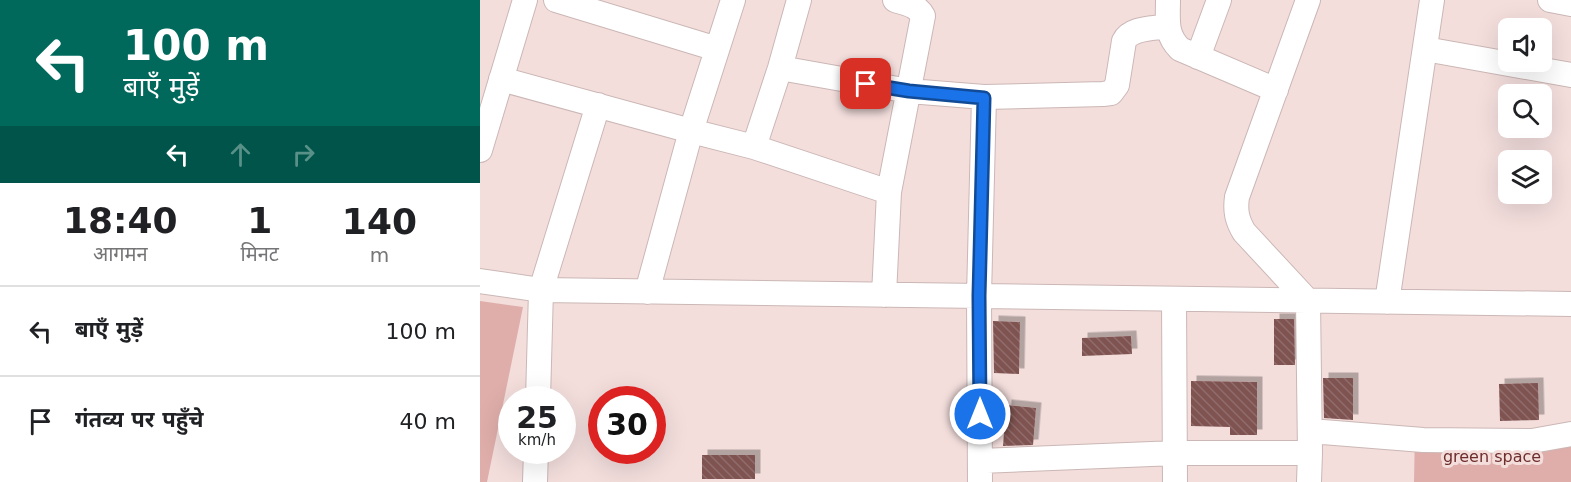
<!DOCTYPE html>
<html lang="hi">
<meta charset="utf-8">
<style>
:root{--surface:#fff;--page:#f6f6f6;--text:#202124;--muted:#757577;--line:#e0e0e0}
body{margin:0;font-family:"DejaVu Sans","Noto Sans Devanagari",sans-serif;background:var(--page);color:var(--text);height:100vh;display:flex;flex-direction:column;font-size:22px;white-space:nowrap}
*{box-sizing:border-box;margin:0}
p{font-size:20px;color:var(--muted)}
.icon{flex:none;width:33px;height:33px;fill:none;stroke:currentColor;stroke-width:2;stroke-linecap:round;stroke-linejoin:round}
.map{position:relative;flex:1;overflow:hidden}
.drawer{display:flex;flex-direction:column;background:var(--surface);width:480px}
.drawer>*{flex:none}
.guide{background:#00695c;color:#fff;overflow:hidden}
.buttons{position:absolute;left:1018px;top:18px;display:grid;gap:12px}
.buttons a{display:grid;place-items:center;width:54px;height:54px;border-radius:9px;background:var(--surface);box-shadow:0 6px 24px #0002;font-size:30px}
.speed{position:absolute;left:18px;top:386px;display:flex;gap:12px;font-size:30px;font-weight:700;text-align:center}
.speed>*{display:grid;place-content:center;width:78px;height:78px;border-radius:50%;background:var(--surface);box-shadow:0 6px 24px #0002;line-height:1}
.speed small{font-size:15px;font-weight:400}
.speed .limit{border:9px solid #d22;background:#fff;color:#111}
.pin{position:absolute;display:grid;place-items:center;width:51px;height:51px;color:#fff;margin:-26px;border-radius:12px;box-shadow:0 3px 9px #0006}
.me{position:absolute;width:66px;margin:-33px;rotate:0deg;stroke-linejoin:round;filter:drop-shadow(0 0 4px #0008)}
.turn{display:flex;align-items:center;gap:21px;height:126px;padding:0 24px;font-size:27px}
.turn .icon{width:78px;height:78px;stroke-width:2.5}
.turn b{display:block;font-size:42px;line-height:51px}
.lanes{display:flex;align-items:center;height:57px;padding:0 24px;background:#0003;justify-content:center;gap:30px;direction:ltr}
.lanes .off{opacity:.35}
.eta{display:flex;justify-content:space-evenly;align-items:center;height:102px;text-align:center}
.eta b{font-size:36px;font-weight:700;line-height:42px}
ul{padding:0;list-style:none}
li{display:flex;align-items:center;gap:18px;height:90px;padding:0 24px;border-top:2px solid var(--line)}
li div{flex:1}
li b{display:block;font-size:22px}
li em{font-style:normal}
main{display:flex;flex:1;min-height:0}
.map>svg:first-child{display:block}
</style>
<main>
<section class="drawer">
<div class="guide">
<div class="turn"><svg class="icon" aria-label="left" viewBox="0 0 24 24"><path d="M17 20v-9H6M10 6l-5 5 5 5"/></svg><div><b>100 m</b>बाएँ मुड़ें</div></div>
<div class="lanes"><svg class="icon" aria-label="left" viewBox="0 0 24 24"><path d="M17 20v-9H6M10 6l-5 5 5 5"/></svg><svg class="icon off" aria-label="ahead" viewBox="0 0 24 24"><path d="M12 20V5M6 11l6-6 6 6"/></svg><svg class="icon off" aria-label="right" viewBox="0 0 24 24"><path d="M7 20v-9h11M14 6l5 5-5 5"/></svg></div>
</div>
<div class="eta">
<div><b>18:40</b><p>आगमन</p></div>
<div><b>1</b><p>मिनट</p></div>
<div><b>140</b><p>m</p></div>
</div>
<ul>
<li><svg class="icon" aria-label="left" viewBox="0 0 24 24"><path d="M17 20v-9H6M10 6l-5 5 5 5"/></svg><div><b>बाएँ मुड़ें</b></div><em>100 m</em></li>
<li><svg class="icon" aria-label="arrive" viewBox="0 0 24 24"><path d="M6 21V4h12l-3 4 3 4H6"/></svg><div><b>गंतव्य पर पहुँचे</b></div><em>40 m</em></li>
</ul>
</section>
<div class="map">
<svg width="1091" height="482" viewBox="0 0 1091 482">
<defs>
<pattern id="building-back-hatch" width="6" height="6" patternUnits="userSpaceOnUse" patternTransform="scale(1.5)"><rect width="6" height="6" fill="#7f5250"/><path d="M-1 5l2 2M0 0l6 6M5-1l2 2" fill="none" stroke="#906d6c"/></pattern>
<filter id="shadow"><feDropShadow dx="5.5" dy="-5.5" stdDeviation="0" flood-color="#0004"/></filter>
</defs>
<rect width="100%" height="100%" fill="#f3dedc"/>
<path fill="#dfaeaa" d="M 0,301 L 43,307 L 7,482 L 0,482 Z
M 935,429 L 1091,430 L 1091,482 L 934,482 Z"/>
<path fill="url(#building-back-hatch)" filter="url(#shadow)" d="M 794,319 L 814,319 L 815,365 L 794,365 Z
M 513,321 L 540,322 L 539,374 L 514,373 Z
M 651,336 L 652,354 L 602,356 L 602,338 Z
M 843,378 L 873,378 L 873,420 L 844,418 Z
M 711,381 L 777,382 L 777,435 L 750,435 L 750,427 L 711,426 Z
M 1058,383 L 1059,420 L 1020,421 L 1019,384 Z
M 526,405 L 556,408 L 553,445 L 523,446 Z
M 222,455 L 275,455 L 275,479 L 222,479 Z"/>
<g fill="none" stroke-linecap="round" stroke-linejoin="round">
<g stroke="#cbb7b5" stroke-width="26">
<path id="minor" d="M 76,0 L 237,49
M 688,0 C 688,20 685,34 700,49 L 796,90
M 1070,0 L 1091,4
M 945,49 L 1091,75
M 718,57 L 739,0
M 300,68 L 429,91 L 504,97 L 623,94 L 631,93 L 637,85 L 644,41 C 651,27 674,29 688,26
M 21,79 L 211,131 L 274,147 L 409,192 L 443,16 C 437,5 427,4 415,0
M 274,147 L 300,68 L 319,0
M 0,150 L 45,0
M 0,281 L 61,290 L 1091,304
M 167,292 L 211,131 L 253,0
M 404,295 L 409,192
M 694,299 L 695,482
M 907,302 L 952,0
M 58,399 L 61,290 L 118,105
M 830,431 L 943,440 L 1052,441 L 1091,434
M 500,461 L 696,453 L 830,453 L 828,301 L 764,232 C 757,220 755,211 757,197 L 828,0
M 55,482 L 56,450
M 500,482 L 499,296 L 504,97
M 829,482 L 830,453"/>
</g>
<use href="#minor" stroke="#fff" stroke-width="24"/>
</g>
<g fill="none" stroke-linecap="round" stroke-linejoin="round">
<g stroke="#114b97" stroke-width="15">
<path id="route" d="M 386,84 L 429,91 L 504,98 L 499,296 L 500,414"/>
</g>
<use href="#route" stroke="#1a73e8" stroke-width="10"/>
</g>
<g text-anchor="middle" stroke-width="6" stroke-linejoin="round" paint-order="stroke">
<g font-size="16" fill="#6d2e2d" stroke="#f3dedc">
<text x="1012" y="462">green space</text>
</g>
</g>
</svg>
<div class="buttons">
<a><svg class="icon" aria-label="sound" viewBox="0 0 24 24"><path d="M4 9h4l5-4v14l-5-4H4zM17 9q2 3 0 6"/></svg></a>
<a><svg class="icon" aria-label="search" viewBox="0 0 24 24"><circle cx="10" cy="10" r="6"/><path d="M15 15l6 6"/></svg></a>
<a><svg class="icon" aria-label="layers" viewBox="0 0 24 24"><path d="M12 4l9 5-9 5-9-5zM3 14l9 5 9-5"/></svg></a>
</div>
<div class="speed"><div>25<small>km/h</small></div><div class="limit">30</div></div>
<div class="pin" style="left:386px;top:84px;background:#d93025"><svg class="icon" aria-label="arrive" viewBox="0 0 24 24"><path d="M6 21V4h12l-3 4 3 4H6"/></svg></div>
<svg class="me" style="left:500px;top:414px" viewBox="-20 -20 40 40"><circle r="17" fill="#1a73e8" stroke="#fff" stroke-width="3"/><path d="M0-11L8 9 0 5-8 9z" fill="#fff"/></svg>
</div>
</main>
